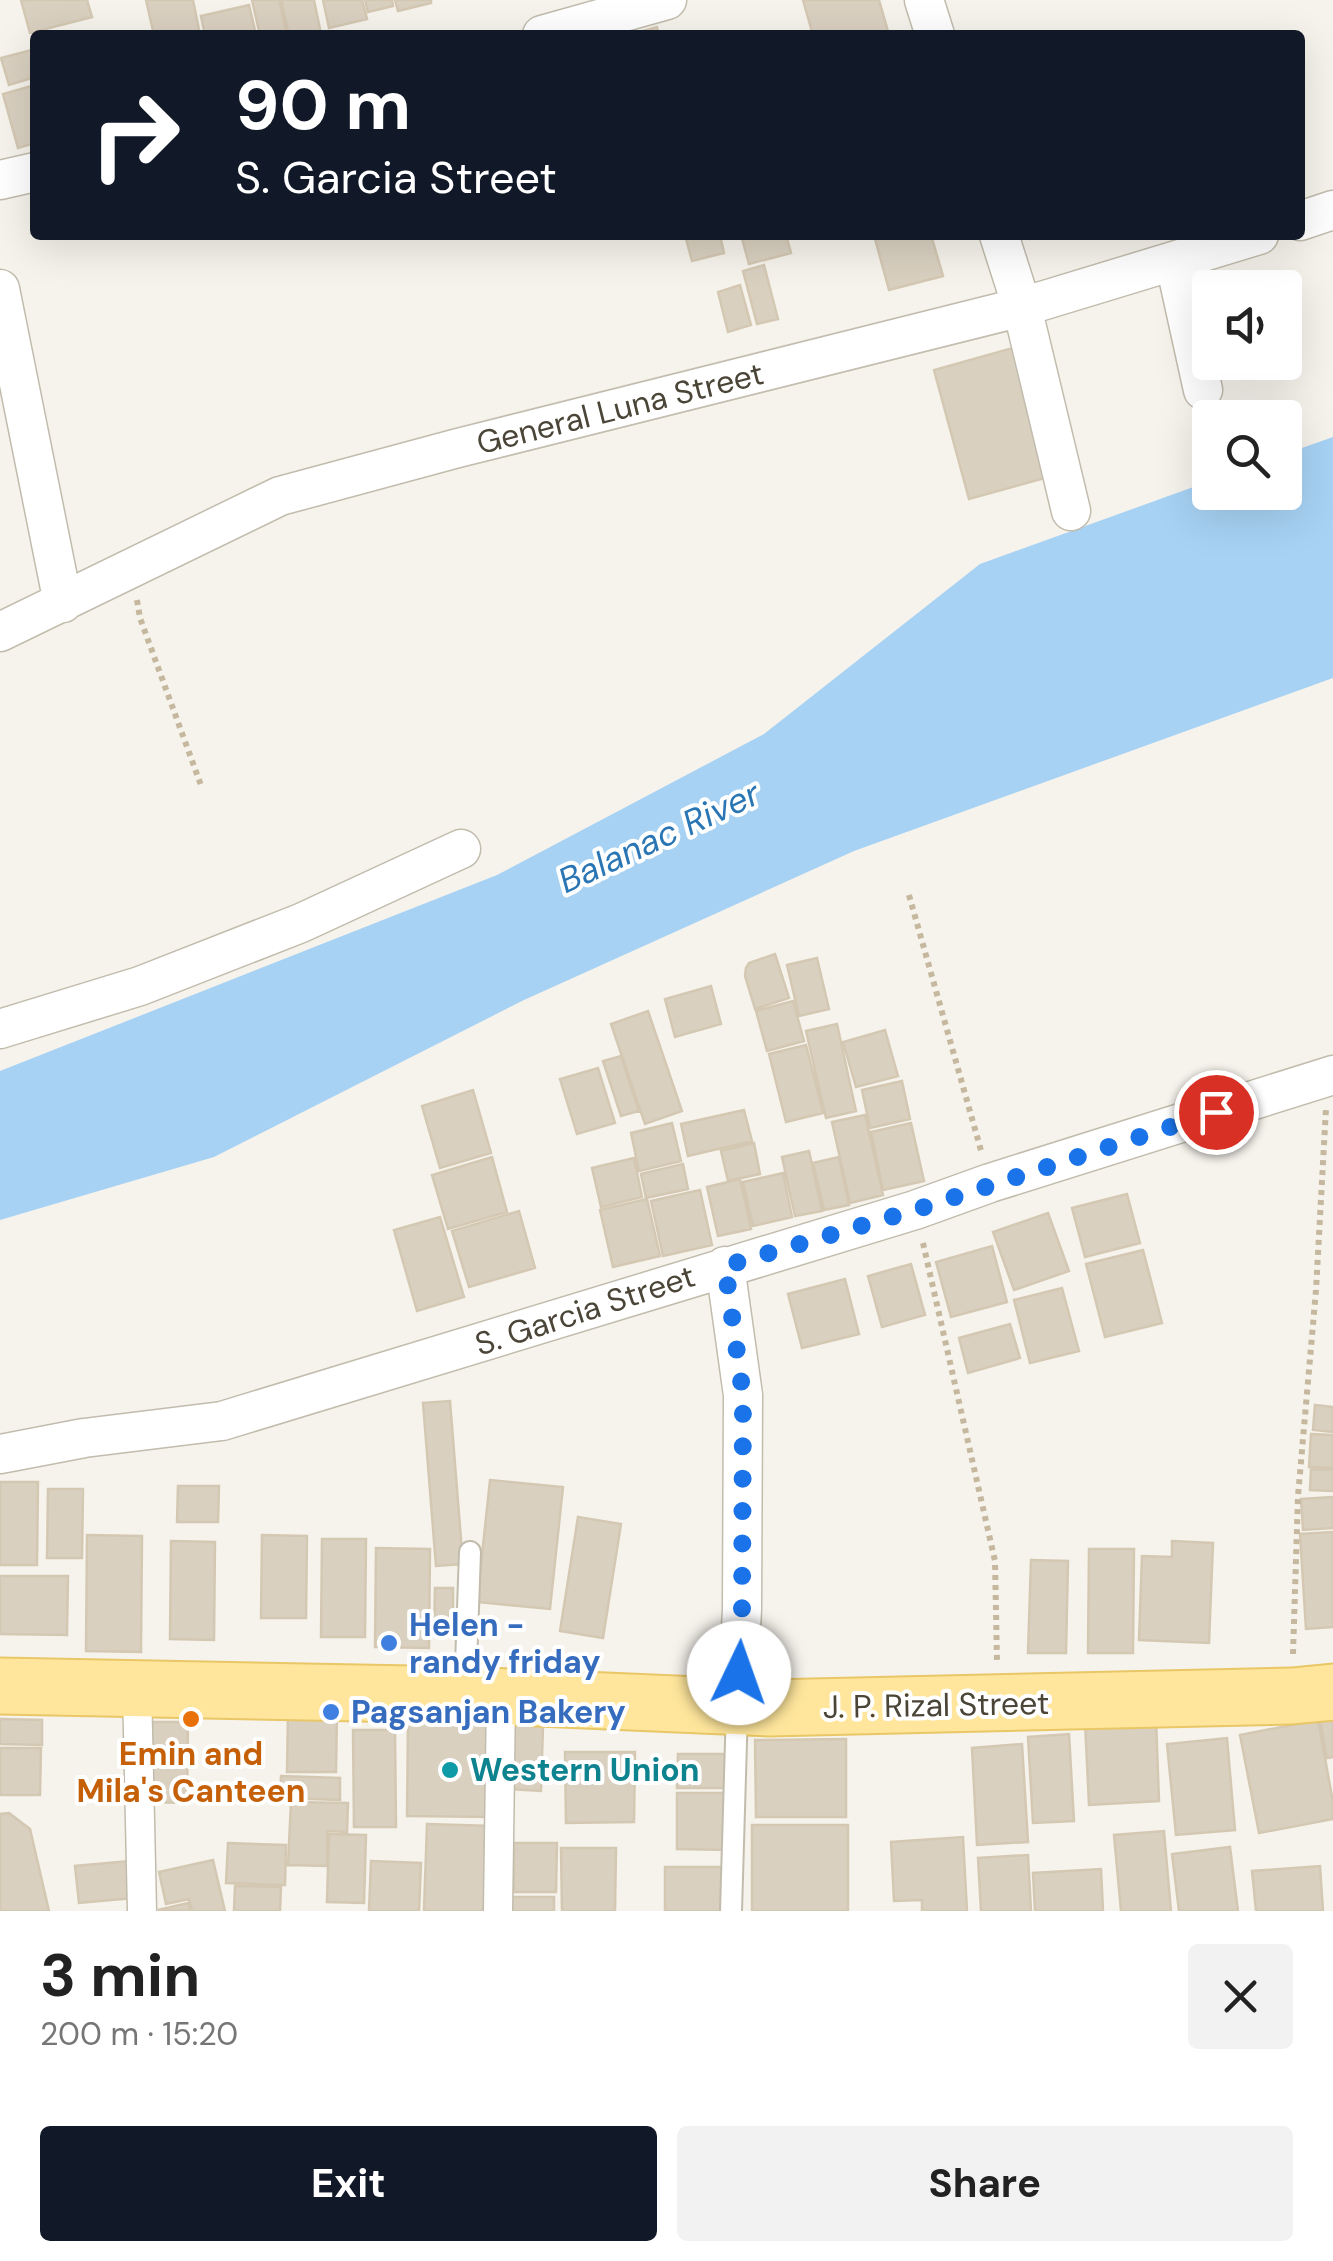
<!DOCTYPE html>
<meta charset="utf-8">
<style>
:root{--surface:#fff;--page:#f2f2f2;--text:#222;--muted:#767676;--accent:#111827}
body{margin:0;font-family:"DM Sans",sans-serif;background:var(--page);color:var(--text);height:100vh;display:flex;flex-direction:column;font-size:38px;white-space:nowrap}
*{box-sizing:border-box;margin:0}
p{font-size:32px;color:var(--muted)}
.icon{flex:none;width:55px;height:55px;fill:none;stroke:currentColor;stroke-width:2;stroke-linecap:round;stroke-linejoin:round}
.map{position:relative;height:1911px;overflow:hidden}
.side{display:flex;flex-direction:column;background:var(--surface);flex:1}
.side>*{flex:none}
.hud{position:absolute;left:30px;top:30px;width:1275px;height:210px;border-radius:10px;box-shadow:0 10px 40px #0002;background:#111827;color:#fff;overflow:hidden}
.tools{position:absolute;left:1192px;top:270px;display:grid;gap:20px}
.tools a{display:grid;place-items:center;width:110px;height:110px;border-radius:10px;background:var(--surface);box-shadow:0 10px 40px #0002;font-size:50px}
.pin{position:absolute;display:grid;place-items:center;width:85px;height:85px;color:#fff;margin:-42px;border:5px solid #fff;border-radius:50%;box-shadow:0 2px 10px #0007}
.me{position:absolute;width:110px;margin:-55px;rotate:3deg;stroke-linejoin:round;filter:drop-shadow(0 0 8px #0008)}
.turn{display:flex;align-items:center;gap:35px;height:210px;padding:0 40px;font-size:45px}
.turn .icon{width:130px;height:130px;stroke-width:2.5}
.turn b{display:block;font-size:70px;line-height:85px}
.round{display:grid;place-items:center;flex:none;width:105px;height:105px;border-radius:10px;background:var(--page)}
.head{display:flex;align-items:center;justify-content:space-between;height:170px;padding:0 40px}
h1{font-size:60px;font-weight:700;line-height:75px}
.primary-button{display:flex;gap:20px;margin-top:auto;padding:20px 40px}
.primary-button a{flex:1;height:115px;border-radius:10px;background:var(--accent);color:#fff;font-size:40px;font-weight:700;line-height:115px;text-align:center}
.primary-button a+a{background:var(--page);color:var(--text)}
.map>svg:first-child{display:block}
</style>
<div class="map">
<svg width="1333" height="1911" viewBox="0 0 1333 1911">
<rect width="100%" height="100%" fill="#f6f3ec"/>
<path fill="#a7d2f4" d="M 1333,437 L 1333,678 L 854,851 L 524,1000 L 214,1157 L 0,1220 L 0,1071 L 497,875 L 764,734 L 980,564 L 1210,481 L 1210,492 L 1285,492 L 1285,454 Z"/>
<path fill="#d9d0c0" stroke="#d4c8b3" stroke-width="2.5" d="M 21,0 L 87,0 L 92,17 L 30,33 Z
M 146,0 L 193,0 L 200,35 L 154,35 Z
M 252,0 L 279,0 L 287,35 L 260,35 Z
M 281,0 L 314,0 L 321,34 L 289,35 Z
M 323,0 L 362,0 L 367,19 L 329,28 Z
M 365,0 L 392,0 L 393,6 L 368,12 Z
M 395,0 L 431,0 L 431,3 L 398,11 Z
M 803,0 L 879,0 L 889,35 L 813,35 Z
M 249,5 L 256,35 L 205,35 L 201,16 Z
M 657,27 L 659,35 L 629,35 Z
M 35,49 L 35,77 L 9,85 L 1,58 Z
M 35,85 L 35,143 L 18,148 L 3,94 Z
M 685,235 L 720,235 L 724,253 L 692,261 Z
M 741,235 L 786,235 L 791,253 L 749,264 Z
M 874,235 L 931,235 L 943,276 L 889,290 Z
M 764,265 L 778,319 L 757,324 L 743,271 Z
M 740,285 L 751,325 L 728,332 L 718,292 Z
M 1020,346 L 1056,475 L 969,499 L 934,370 Z
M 775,954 L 789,998 L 755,1009 L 745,976 L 746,968 L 749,963 Z
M 817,958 L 829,1009 L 799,1016 L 787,965 Z
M 711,986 L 721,1024 L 675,1037 L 665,999 Z
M 793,1001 L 804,1041 L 767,1051 L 756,1011 Z
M 648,1011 L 682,1111 L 645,1124 L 611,1024 Z
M 837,1024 L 856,1111 L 826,1118 L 806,1031 Z
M 885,1030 L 898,1076 L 856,1087 L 843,1042 Z
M 806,1045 L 823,1113 L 786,1122 L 769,1054 Z
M 621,1056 L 639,1111 L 621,1116 L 603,1061 Z
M 598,1068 L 615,1123 L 577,1134 L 560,1079 Z
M 902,1081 L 910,1119 L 870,1128 L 862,1090 Z
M 473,1090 L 491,1153 L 440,1168 L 422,1106 Z
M 744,1110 L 752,1141 L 688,1156 L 681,1124 Z
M 865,1115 L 883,1195 L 850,1203 L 832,1122 Z
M 672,1123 L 681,1161 L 639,1171 L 631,1133 Z
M 911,1123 L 924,1181 L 883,1190 L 871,1132 Z
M 754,1143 L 760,1174 L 728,1181 L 721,1151 Z
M 809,1151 L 822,1211 L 795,1216 L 782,1157 Z
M 492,1157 L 507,1212 L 448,1229 L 432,1175 Z
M 839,1157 L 849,1205 L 824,1210 L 813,1163 Z
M 634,1158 L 642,1197 L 601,1207 L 592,1168 Z
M 683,1164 L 688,1189 L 646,1198 L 641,1174 Z
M 783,1173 L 792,1217 L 753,1226 L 743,1182 Z
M 740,1179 L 751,1229 L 718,1236 L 707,1187 Z
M 700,1190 L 712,1245 L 663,1256 L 651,1201 Z
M 1127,1194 L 1140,1243 L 1085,1257 L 1072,1208 Z
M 647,1199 L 660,1256 L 613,1267 L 600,1210 Z
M 519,1211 L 535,1268 L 469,1287 L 452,1231 Z
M 1048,1213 L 1069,1271 L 1014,1290 L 993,1232 Z
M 440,1217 L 464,1297 L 417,1311 L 394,1230 Z
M 992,1246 L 1007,1302 L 951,1317 L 936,1262 Z
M 1143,1250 L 1162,1323 L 1105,1337 L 1086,1264 Z
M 911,1264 L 925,1315 L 882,1327 L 868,1276 Z
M 845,1279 L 859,1334 L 802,1348 L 788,1294 Z
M 1062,1288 L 1079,1351 L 1030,1363 L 1014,1300 Z
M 1010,1324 L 1020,1358 L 968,1373 L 959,1338 Z
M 450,1401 L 463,1564 L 436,1566 L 423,1403 Z
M 1315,1405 L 1333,1407 L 1333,1432 L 1313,1430 Z
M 1311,1434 L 1333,1435 L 1333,1468 L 1309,1467 Z
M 1311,1469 L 1333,1470 L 1333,1491 L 1310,1490 Z
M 490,1480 L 563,1487 L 550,1609 L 477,1602 Z
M 0,1482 L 38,1482 L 37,1565 L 0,1565 Z
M 178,1486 L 219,1486 L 218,1522 L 177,1522 Z
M 48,1489 L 83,1489 L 82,1558 L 47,1558 Z
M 1333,1497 L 1333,1528 L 1303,1530 L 1301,1499 Z
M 578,1517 L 621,1524 L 603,1638 L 560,1631 Z
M 1333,1532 L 1333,1627 L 1306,1629 L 1300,1534 Z
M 87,1535 L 142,1536 L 141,1652 L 86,1651 Z
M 262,1535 L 307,1536 L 306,1618 L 261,1618 Z
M 322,1539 L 366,1539 L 365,1637 L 321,1637 Z
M 171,1541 L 215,1542 L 214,1640 L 170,1639 Z
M 1172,1541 L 1213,1543 L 1209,1643 L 1139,1640 L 1142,1556 L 1172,1557 Z
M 376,1548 L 430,1549 L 429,1648 L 375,1647 Z
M 1089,1549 L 1134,1549 L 1133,1653 L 1088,1653 Z
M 1031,1560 L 1068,1561 L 1066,1653 L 1028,1653 Z
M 0,1576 L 68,1576 L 67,1635 L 0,1634 Z
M 435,1588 L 453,1588 L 453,1636 L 434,1636 Z
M 288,1712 L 337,1713 L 336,1772 L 287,1772 Z
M 1333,1713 L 1333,1757 L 1327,1758 L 1319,1715 Z
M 0,1719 L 42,1720 L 42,1745 L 0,1744 Z
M 1156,1719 L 1159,1801 L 1089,1805 L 1085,1722 Z
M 1318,1720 L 1333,1802 L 1333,1819 L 1259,1833 L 1240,1735 Z
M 145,1722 L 188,1722 L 187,1803 L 144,1802 Z
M 408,1723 L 493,1724 L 492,1817 L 407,1816 Z
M 509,1725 L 543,1726 L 541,1791 L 506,1789 Z
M 353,1730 L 395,1730 L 396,1827 L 354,1827 Z
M 1069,1734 L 1074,1821 L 1033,1823 L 1028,1737 Z
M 1227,1738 L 1235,1830 L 1176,1835 L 1167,1744 Z
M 846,1739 L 846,1817 L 756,1817 L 755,1740 Z
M 1022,1744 L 1028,1842 L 977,1845 L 972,1748 Z
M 0,1748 L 41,1748 L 40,1795 L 0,1795 Z
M 565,1752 L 635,1752 L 634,1822 L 566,1823 Z
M 678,1754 L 729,1754 L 729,1788 L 677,1788 Z
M 281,1776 L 340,1778 L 340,1800 L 280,1798 Z
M 677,1793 L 728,1793 L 728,1850 L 677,1849 Z
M 291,1802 L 348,1803 L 347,1832 L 327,1831 L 327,1866 L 288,1865 Z
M 9,1813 L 30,1829 L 49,1911 L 0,1911 L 0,1814 Z
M 427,1824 L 492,1826 L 489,1911 L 424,1911 Z
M 752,1825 L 848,1825 L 848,1911 L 752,1911 Z
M 1164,1831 L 1171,1911 L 1121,1911 L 1114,1835 Z
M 329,1834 L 366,1835 L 364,1903 L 327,1902 Z
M 963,1837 L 967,1911 L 922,1911 L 922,1900 L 894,1901 L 891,1842 Z
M 228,1843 L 286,1845 L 285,1885 L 226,1883 Z
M 514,1843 L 557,1843 L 556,1892 L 514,1892 Z
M 1230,1847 L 1238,1911 L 1179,1911 L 1172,1854 Z
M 561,1848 L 616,1848 L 615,1911 L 562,1911 Z
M 1028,1855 L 1031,1911 L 981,1911 L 978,1858 Z
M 213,1860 L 225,1911 L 192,1911 L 189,1899 L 166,1904 L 159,1872 Z
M 129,1861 L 133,1898 L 79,1903 L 75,1866 Z
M 371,1861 L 421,1863 L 419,1911 L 369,1911 Z
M 1320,1866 L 1323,1911 L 1256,1911 L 1252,1871 Z
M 665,1867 L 724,1867 L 724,1911 L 665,1911 Z
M 1101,1869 L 1103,1911 L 1035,1911 L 1033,1873 Z
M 235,1886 L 281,1887 L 280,1911 L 234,1911 Z
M 504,1897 L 554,1897 L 554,1911 L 504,1911 Z
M 188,1903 L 190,1911 L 158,1910 Z"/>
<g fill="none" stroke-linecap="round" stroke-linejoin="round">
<g stroke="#c2bcad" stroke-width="24">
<path id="service" d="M 465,1693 L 470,1552
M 731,1911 L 737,1708"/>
</g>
<g stroke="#c2bcad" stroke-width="31">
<path id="pedestrian" d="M 137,1687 L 142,1911
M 498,1911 L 501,1697"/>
</g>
<g stroke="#c2bcad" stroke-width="41">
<path id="minor" d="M 924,0 L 935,35
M 542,35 L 667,0
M 0,180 L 35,172
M 1300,221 L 1333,210
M 999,235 L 1022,307 L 1071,511
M 1175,263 L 1203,390
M 0,289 L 63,603
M 0,632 L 280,496 L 458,448 L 1022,307 L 1259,235
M 0,1029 L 140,986 L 301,923 L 461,849
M 725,1266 L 743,1395 L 742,1609 L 737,1706
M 0,1454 L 84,1438 L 222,1421 L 915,1210 L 990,1183 L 1333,1075"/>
</g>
<g stroke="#e9c766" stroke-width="59">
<path id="primary" d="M 0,1686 L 465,1695 L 769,1708 L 1292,1696 L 1333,1692"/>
</g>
<path stroke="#c5b89e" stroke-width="6" stroke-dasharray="5 5" stroke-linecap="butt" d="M 137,600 L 140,618 L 202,788
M 909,895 L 982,1154
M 923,1243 L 995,1561 L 997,1662
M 1293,1654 L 1298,1496 L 1316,1290 L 1326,1108"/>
<use href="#service" stroke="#fff" stroke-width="20"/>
<use href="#pedestrian" stroke="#fff" stroke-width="28"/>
<use href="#minor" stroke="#fff" stroke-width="38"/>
<use href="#primary" stroke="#ffe69c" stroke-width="55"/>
</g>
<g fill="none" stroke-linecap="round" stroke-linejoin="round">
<path stroke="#1a73e8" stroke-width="18" stroke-dasharray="0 32.4" d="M 739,1673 L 742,1609 L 743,1395 L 725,1266 L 915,1210 L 1216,1112"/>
</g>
<g fill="#3f7fe0" stroke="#fff" stroke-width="4">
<circle cx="389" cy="1643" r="10"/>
<circle cx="331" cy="1712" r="10"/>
</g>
<circle fill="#e8710a" stroke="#fff" stroke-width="4" cx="191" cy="1719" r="10"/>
<circle fill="#0f9aa8" stroke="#fff" stroke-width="4" cx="450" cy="1770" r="10"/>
<g text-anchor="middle" stroke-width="8" stroke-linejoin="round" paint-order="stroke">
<g font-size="32" fill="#4b4538" stroke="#fff">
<text transform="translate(620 408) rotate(-14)" y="11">General Luna Street</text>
<text transform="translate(585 1310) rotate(-18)" y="11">S. Garcia Street</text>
<text transform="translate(936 1705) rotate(-1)" y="11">J. P. Rizal Street</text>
</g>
<g font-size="32" font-weight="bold" fill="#366cbe" stroke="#fff" text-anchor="start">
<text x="409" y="1636">Helen -<tspan x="409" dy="37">randy friday</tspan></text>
<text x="351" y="1723">Pagsanjan Bakery</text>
</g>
<g font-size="32" font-weight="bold" fill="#c56008" stroke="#fff">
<text x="191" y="1765">Emin and<tspan x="191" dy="37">Mila's Canteen</tspan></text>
</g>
<g font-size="32" font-weight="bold" fill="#0d838f" stroke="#fff" text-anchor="start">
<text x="470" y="1781">Western Union</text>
</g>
<g font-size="35" font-style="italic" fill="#2a76b5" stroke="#fff">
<text transform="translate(659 837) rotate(-25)" y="12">Balanac River</text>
</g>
</g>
</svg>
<div class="tools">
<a><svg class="icon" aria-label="sound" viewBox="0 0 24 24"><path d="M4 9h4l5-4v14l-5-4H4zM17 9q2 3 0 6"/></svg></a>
<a><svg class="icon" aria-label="search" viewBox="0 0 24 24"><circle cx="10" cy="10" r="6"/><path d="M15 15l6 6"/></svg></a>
</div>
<div class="pin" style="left:1216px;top:1112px;background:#d93025"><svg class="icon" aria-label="arrive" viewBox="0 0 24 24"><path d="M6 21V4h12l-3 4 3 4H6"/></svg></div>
<svg class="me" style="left:739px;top:1673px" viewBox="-20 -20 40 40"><circle r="19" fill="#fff"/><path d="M0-13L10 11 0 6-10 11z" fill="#1a73e8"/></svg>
<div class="hud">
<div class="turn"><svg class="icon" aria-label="right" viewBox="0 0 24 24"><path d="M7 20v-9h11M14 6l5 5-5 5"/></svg><div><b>90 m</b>S. Garcia Street</div></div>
</div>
</div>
<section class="side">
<div class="head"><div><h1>3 min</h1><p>200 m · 15:20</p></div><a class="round"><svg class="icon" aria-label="close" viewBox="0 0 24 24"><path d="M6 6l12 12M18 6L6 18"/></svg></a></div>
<div class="primary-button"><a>Exit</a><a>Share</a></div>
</section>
